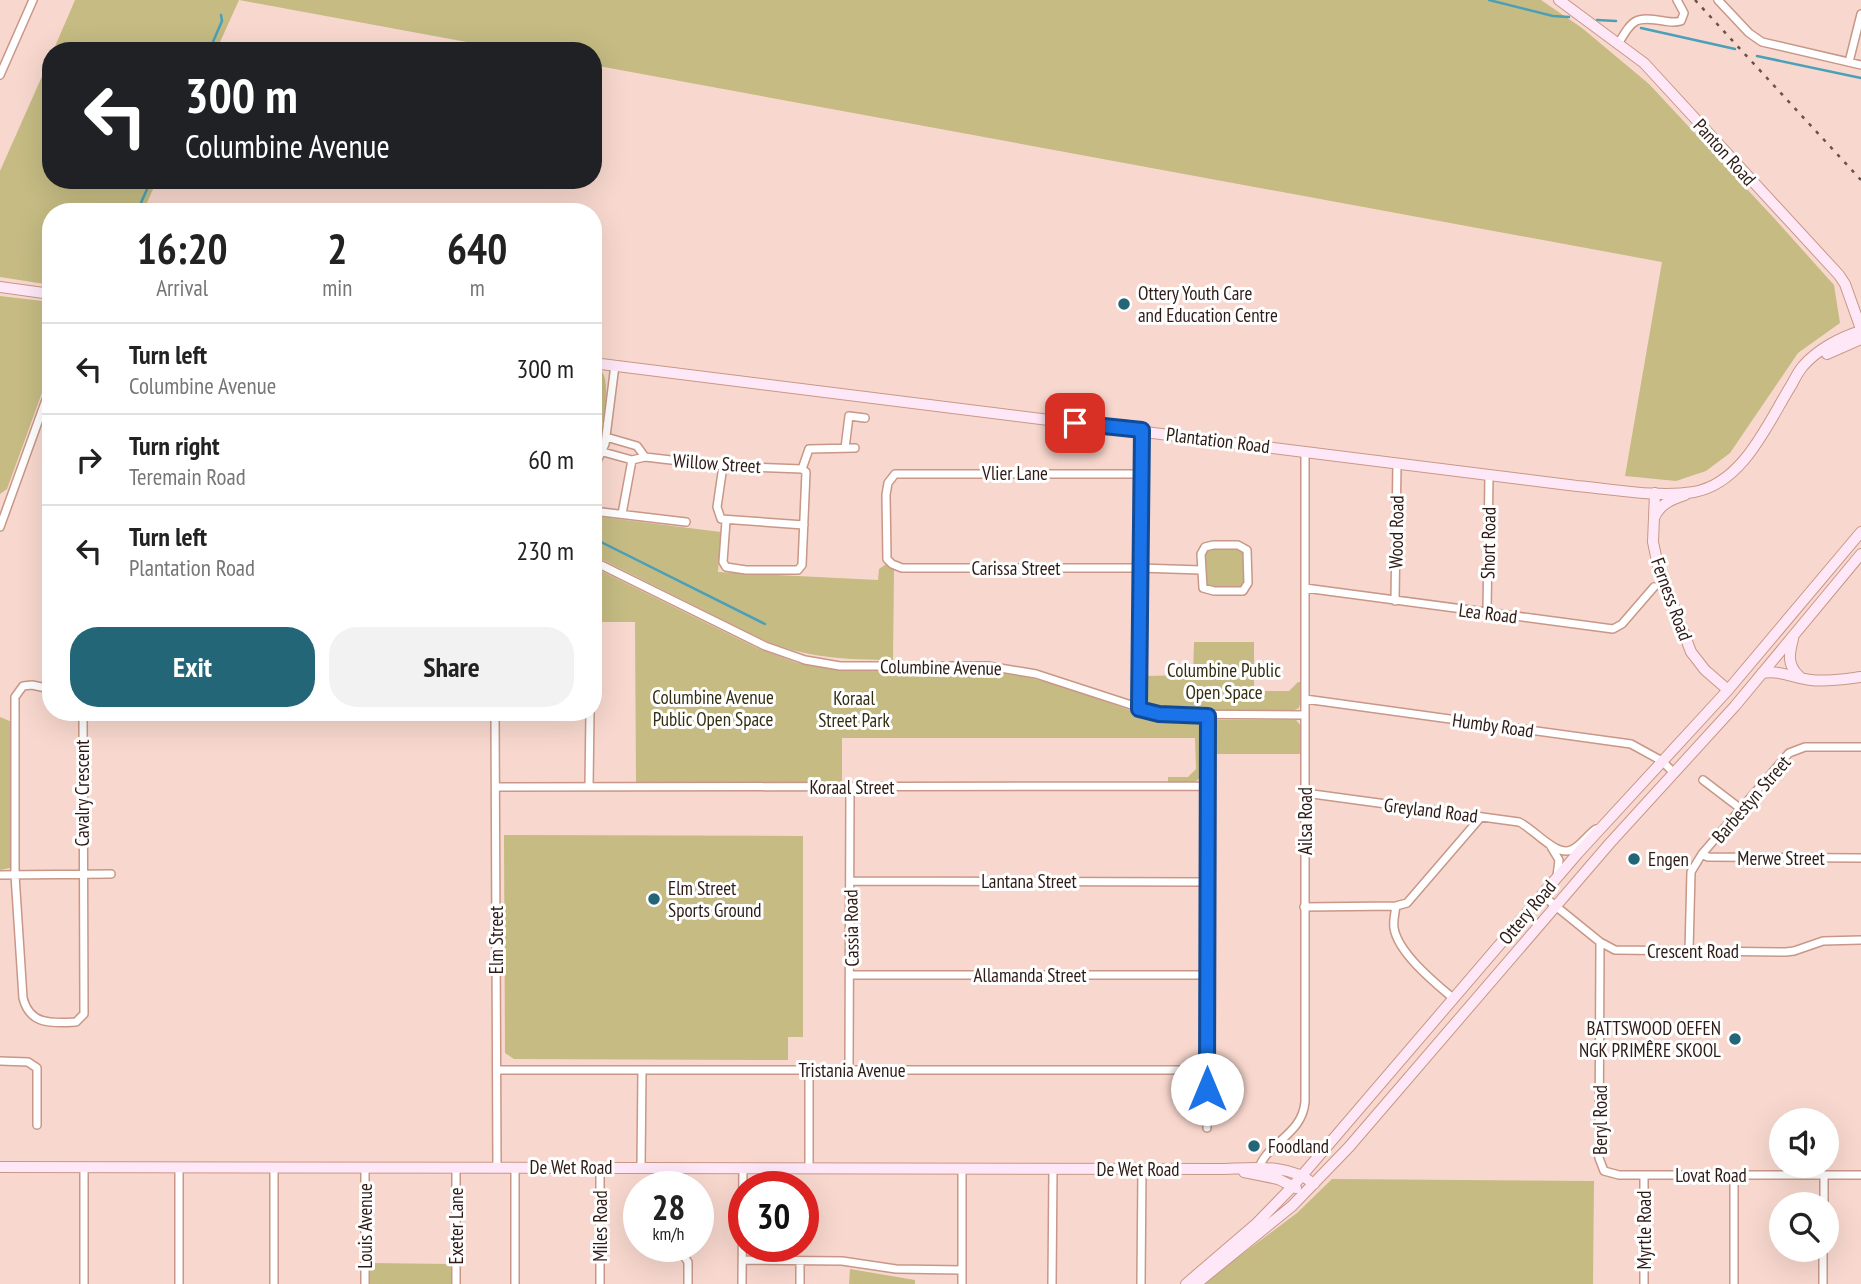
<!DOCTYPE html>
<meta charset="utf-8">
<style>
:root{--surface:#fff;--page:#f2f2f2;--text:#222;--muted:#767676;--line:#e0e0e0;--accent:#226678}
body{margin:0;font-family:"PT Sans Narrow",sans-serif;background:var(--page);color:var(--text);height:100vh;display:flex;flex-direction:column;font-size:26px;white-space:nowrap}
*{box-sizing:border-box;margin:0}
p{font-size:23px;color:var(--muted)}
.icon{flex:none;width:38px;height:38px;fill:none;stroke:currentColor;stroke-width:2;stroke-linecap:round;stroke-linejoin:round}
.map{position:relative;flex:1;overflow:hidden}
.details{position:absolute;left:42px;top:203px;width:560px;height:518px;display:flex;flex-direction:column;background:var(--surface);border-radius:28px;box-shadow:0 7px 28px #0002}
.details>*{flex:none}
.guide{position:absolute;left:42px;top:42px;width:560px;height:147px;border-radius:28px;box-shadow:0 7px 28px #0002;background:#202124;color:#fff;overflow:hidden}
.tools{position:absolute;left:1769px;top:1108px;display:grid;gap:14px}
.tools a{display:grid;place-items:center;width:70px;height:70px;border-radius:50%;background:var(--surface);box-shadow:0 7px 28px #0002;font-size:35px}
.speed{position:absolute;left:623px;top:1171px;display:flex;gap:14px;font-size:35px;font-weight:700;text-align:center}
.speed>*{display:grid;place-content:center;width:91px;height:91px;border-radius:50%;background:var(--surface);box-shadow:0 7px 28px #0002;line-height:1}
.speed small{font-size:18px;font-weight:400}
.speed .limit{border:10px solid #d22;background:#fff;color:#111}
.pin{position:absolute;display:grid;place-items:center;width:60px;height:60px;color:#fff;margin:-30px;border-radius:14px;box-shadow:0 4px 10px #0006}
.me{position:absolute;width:77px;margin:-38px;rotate:0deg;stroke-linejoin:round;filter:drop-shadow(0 0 5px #0008)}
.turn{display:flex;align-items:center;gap:24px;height:147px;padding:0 28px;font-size:32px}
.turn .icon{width:91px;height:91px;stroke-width:2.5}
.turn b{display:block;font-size:49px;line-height:60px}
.eta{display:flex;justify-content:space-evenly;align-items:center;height:119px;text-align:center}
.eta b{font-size:42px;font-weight:700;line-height:49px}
.cta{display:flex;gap:14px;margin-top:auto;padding:14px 28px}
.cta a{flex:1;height:80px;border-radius:28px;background:var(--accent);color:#fff;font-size:28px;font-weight:700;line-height:80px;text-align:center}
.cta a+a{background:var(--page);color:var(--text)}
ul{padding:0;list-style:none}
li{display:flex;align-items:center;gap:21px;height:91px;padding:0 28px;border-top:2px solid var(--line)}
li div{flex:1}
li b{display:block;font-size:26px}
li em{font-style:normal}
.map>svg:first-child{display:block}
</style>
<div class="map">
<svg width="1861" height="1284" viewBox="0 0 1861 1284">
<rect width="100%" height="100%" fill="#f8d8ce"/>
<path fill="#c5bb83" d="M 75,0 L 1541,0 L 1582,28 L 1649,84 L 1773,217 L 1834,285 L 1840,323 L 1798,353 L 1730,453 L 1706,471 L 1676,481 L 1625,476 L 1662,262 L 593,65 L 593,51 L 515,51 L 239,0 L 216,51 L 53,51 Z
M 51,56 L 51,180 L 157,180 L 143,212 L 51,212 L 51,285 L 0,277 L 0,171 Z
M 0,296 L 51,302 L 51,368 L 7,489 L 0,494 Z
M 593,369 L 602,372 C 612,384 601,441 593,455 Z
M 593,516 L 721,532 L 718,572 L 878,580 L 879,569 L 886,564 L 894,570 L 893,660 C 845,660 803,658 759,638 L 593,555 Z
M 1211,548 L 1240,548 L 1243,552 L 1245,580 L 1242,586 L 1212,589 L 1206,586 L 1204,556 L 1206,550 Z
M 593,567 L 757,648 L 797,663 L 845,670 L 1009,673 L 1056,684 L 1155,719 L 1199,720 L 1204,728 L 1203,775 L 1195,782 L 1168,783 L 1168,777 L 1188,777 L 1196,769 L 1195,738 L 842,738 L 842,783 L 636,783 L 635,622 L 593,622 Z
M 1194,642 L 1254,642 L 1254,691 L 1289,691 L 1298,682 L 1301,682 L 1301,701 L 1299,708 L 1290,712 L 1167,711 L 1147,705 L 1144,699 L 1144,676 L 1193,675 Z
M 0,717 L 12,722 L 12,864 L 10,868 L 0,870 Z
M 1217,720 L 1296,720 L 1301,726 L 1301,754 L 1211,754 L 1212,726 Z
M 504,835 L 803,836 L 803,1037 L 788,1037 L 788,1060 L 514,1059 L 505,1053 Z
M 1332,1179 L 1594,1181 L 1593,1284 L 1202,1284 L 1297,1213 Z
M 368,1263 L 452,1264 L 452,1284 L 368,1284 Z
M 850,1269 L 915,1280 L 915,1284 L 849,1284 Z"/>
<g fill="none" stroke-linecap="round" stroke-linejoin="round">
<path stroke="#4ba0b8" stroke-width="2.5" d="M 1489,0 L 1553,16 L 1569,17
M 1597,20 L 1616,21
M 1641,28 L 1735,49
M 209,51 L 222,21 L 221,15
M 1757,56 L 1861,78
M 137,212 L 151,180
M 593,538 L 765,624"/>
<g stroke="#c89787" stroke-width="10">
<path id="street" d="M 1718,0 L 1749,33 L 1762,42 L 1861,65
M 1618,44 C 1633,19 1635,16 1664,21 C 1671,22 1674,23 1681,21 L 1684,13 L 1677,0
M 1849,62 L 1861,14
M 0,75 L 33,0
M 606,437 L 637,446 L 645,457
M 845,448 L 849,416 L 865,418
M 603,452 L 632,460 L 645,457 L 723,466 L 802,469 L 806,472 L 802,565 L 798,570 L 746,570 L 726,567 L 723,562 L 726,521
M 723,466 L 717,507 L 721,519 L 804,525
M 802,469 L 809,449 L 855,448
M 593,470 L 605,444 L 615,365
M 1141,474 L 895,474 L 888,483 L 886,495 L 887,559 L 892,564 L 902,568 L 1140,568 L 1201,570
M 593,511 L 686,522
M 622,514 L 632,460
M 0,527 L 51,386
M 1213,545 L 1238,545 L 1247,550 L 1248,583 L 1243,591 L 1214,591 L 1203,588 L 1201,554 L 1205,547 Z
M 593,561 L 765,646 L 805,660 L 840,666 L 988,666 L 1036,674 L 1159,714 L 1305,715
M 1305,588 L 1613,629 L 1622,624 L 1654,587
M 1395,601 L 1397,463
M 1487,612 L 1489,475
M 51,689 L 32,685 L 23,686 L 15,697 L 15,875 L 23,998 C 30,1026 53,1023 76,1022 L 84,1014 L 83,712
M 1305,699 L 1631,744 L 1662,761 L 1673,772
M 1139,709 L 1142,430
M 495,712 L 497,1168
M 1703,780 L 1741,809
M 496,787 L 1208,786
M 589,787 L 590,712
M 1305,793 L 1519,822 C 1533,828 1556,857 1571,850 C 1580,847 1588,834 1596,829
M 1550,845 L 1559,860 L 1557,876
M 1702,854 L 1708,857 L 1861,858
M 0,875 L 111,874
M 850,881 L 1208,882
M 1542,895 L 1600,942 L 1615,950 L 1786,952 L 1794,951 L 1823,941 L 1861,940
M 1396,906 C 1395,913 1393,921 1394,928 C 1398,953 1435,983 1454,999
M 1304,907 L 1396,906 L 1407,903 L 1481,817
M 1600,942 L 1599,1158 L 1604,1171 L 1619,1175 L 1861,1175
M 1689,951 L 1691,872 L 1702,854 L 1789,753 L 1805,747 L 1861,747
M 851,975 L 1208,975
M 0,1061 L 28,1062 L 37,1068 L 37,1125
M 497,1070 L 1207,1070
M 849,1070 L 850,787
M 1207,1128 L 1208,716
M 84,1167 L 84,1284
M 274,1167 L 274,1284
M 641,1167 L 642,1070
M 365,1168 L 365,1284
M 456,1168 L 456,1284
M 809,1168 L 809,1070
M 962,1168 L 962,1284
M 1258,1171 C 1265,1143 1302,1136 1305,1102 L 1305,451
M 1734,1174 L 1734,1284
M 1824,1204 L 1824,1176
M 681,1252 L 688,1262 L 688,1284
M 743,1260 L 842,1261 L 896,1269 L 962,1270
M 800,1261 L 800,1284
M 179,1284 L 179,1167
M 515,1284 L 515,1167
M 600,1284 L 600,1167
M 742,1284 L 743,1168
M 1052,1284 L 1053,1168
M 1141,1284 L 1142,1169
M 1644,1284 L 1644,1175
M 1823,1284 L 1823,1250"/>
</g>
<g stroke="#c89787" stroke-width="12">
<path id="secondary" d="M 1559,0 L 1644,63 L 1839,275 L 1845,284 L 1861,329
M 0,287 L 51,294
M 1827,354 L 1861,339
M 593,363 L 1577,486 C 1614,489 1656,498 1694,492 C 1744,483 1768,422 1792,384 C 1795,378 1798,372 1803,366 C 1817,350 1840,337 1861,331
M 1655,493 L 1653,542 L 1658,566 L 1691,652 L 1705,670 L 1728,690
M 1654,518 C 1660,504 1672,499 1685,495
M 1793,639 C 1789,654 1787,665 1799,676
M 1762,673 C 1781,670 1793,678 1811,680 C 1827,682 1845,679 1861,677
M 0,1167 L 1222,1169 C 1253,1168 1289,1163 1314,1184
M 1244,1172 L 1278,1179 L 1296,1188
M 1186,1284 L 1257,1223 L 1293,1186 L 1578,853 L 1728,690 L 1861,532
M 1196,1284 L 1292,1206 L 1349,1147 L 1610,843 L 1735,706 L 1861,554"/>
</g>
<use href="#street" stroke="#fff" stroke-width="7"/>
<use href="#secondary" stroke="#fee8f7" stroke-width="10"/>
<path stroke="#69524b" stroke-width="2.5" stroke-dasharray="3.5 7" stroke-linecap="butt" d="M 1695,0 L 1861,180"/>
</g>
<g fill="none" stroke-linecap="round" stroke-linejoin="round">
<g stroke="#114b97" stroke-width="18">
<path id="route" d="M 1075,423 L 1142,430 L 1139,709 L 1159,714 L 1208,716 L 1207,1089"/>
</g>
<use href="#route" stroke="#1a73e8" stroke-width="12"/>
</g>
<g fill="#226678" stroke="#fff" stroke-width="2.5">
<circle cx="1124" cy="304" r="7"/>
<circle cx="1634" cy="859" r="7"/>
<circle cx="654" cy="899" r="7"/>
<circle cx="1735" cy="1039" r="7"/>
<circle cx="1254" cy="1146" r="7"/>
</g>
<g text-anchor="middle" stroke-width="6" stroke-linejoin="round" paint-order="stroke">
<g font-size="19" fill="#2e1b15" stroke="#fff">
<text transform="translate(1725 152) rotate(48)" y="7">Panton Road</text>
<text transform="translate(1218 440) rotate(7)" y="7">Plantation Road</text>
<text transform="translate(717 463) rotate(4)" y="7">Willow Street</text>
<text x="1015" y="480">Vlier Lane</text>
<text transform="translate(1396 532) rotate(-89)" y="7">Wood Road</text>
<text transform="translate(1488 543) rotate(-89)" y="7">Short Road</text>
<text x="1016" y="575">Carissa Street</text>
<text transform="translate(1672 599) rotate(70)" y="7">Ferness Road</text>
<text transform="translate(1488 613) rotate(7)" y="7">Lea Road</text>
<text transform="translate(941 667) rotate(1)" y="7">Columbine Avenue</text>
<text transform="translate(1493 725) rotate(8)" y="7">Humby Road</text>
<text x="852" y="794">Koraal Street</text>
<text transform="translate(82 793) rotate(-90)" y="7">Cavalry Crescent</text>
<text transform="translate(1751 799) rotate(-49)" y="7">Barbestyn Street</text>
<text transform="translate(1431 810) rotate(7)" y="7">Greyland Road</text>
<text transform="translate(1305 821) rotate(-90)" y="7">Ailsa Road</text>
<text x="1781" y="865">Merwe Street</text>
<text x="1029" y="888">Lantana Street</text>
<text transform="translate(1527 912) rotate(-50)" y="7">Ottery Road</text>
<text transform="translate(851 928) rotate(-91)" y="7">Cassia Road</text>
<text transform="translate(496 940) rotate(-90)" y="7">Elm Street</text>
<text x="1693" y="958">Crescent Road</text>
<text x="1030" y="982">Allamanda Street</text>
<text x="852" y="1077">Tristania Avenue</text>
<text transform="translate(1600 1120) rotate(-90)" y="7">Beryl Road</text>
<text x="571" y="1174">De Wet Road</text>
<text x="1138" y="1176">De Wet Road</text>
<text x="1711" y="1182">Lovat Road</text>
<text transform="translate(365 1226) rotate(-90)" y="7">Louis Avenue</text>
<text transform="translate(456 1226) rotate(-90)" y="7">Exeter Lane</text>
<text transform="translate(600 1226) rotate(-90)" y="7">Miles Road</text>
<text transform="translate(1644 1230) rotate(-90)" y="7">Myrtle Road</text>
</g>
<g font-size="19" fill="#2e1b15" stroke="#fff" text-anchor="start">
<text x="1138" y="300">Ottery Youth Care<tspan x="1138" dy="22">and Education Centre</tspan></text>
<text x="1648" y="866">Engen</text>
<text x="668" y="895">Elm Street<tspan x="668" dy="22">Sports Ground</tspan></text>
<text x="1721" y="1035" text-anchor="end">BATTSWOOD OEFEN<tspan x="1721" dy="22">NGK PRIMÊRE SKOOL</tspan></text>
<text x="1268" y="1153">Foodland</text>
</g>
<g font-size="19" fill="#342e10" stroke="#fff">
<text x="1224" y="677">Columbine Public<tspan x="1224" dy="22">Open Space</tspan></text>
<text x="713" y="704">Columbine Avenue<tspan x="713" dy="22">Public Open Space</tspan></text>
<text x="854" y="705">Koraal<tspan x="854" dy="22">Street Park</tspan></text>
</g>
</g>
</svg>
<div class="tools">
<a><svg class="icon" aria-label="sound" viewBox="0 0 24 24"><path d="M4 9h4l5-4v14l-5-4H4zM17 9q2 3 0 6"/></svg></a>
<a><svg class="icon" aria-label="search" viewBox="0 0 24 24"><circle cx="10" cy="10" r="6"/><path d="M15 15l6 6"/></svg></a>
</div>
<div class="speed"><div>28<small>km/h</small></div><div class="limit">30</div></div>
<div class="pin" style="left:1075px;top:423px;background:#d93025"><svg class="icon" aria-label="arrive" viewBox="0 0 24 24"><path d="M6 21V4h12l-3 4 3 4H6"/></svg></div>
<svg class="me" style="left:1207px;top:1089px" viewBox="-20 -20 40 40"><circle r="19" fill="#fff"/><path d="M0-13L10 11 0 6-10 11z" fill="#1a73e8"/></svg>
<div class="guide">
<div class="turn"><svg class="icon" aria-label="left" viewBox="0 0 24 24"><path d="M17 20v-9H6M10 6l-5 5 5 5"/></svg><div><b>300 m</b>Columbine Avenue</div></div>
</div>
<section class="details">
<div class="eta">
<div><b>16:20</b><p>Arrival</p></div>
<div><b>2</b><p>min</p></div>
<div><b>640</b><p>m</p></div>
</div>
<ul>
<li><svg class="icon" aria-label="left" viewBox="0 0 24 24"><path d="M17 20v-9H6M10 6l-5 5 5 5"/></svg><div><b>Turn left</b><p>Columbine Avenue</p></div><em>300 m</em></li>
<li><svg class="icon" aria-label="right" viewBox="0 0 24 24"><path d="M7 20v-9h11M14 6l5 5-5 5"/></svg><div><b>Turn right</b><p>Teremain Road</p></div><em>60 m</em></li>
<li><svg class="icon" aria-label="left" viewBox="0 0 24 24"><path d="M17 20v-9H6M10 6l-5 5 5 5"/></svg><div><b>Turn left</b><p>Plantation Road</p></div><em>230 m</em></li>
</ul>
<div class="cta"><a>Exit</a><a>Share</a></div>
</section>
</div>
